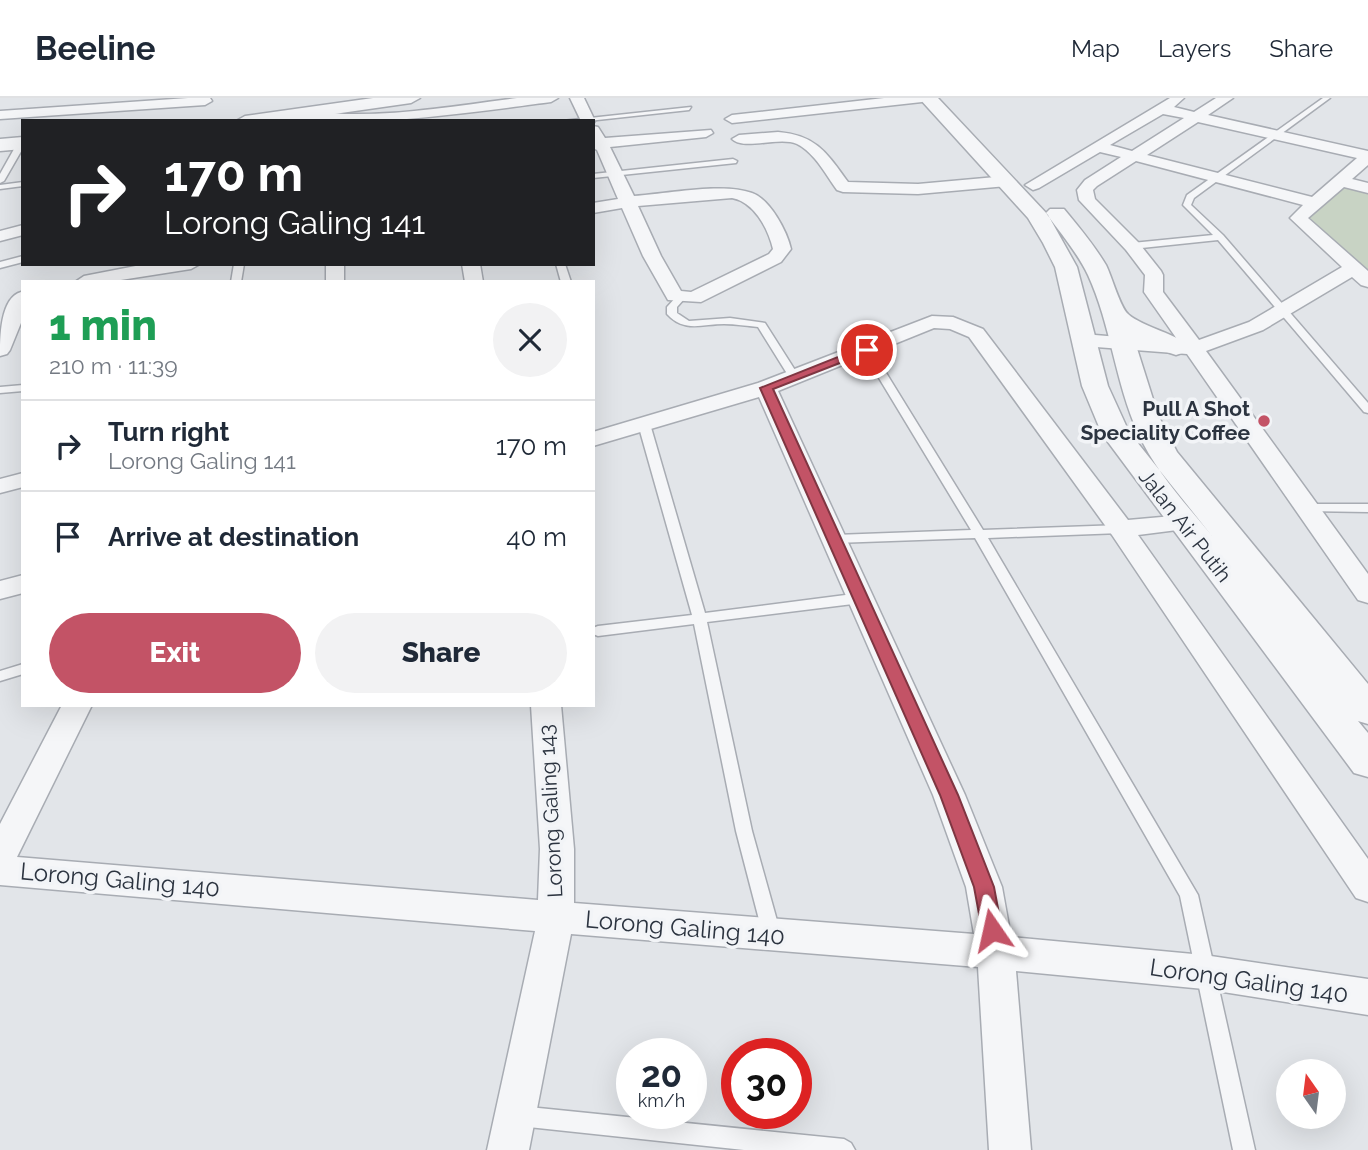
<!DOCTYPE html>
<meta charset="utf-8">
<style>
:root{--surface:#fff;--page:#f2f2f3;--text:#1f2937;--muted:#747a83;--line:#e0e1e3;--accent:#c35366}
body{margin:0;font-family:Raleway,sans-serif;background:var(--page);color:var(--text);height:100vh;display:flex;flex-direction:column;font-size:26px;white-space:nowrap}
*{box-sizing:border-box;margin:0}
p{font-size:23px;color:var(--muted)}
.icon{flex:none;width:38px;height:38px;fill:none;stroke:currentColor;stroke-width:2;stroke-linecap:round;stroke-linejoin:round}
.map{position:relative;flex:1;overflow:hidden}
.side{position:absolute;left:21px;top:182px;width:574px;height:427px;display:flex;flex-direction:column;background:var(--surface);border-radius:0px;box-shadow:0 7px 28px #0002}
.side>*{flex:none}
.banner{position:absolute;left:21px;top:21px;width:574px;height:147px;border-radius:0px;box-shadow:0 7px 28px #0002;background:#202124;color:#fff;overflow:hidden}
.needle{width:46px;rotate:346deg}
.fabs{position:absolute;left:1276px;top:961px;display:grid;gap:14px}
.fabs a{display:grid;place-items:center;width:70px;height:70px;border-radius:50%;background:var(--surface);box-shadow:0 7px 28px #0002;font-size:35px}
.speed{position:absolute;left:616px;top:940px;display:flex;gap:14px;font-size:35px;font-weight:700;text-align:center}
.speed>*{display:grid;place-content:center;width:91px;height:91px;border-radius:50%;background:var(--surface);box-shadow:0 7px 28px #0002;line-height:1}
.speed small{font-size:18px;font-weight:400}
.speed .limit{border:10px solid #d22;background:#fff;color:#111}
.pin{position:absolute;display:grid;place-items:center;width:60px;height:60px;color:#fff;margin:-30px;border:4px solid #fff;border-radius:50%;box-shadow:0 2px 7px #0007}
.me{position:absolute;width:77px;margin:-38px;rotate:349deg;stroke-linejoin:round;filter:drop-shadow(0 0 5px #0008)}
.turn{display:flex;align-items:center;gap:24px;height:147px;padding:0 28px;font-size:32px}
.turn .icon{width:91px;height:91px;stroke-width:2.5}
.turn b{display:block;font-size:49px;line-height:60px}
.round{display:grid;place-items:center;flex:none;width:74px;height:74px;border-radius:37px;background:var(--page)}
.headline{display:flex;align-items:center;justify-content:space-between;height:119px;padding:0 28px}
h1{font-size:42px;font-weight:800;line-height:52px;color:#1e9e55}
.action{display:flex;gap:14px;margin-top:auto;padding:14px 28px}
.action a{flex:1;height:80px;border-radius:42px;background:var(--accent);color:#fff;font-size:28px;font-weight:800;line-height:80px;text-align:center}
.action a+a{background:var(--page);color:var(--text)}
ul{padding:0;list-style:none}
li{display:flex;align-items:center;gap:21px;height:91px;padding:0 28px;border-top:2px solid var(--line)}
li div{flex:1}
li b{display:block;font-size:26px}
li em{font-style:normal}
header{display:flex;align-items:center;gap:42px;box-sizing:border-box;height:98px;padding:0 35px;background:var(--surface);border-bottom:2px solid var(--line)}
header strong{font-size:33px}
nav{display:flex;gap:38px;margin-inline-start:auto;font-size:24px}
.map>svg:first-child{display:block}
</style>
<header>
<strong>Beeline</strong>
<nav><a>Map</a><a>Layers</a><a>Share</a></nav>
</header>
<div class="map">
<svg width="1368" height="1052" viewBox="0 0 1368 1052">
<rect width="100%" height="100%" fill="#e2e5e9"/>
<path fill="#c8d3c4" d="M 1347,87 L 1368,92 L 1368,175 L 1308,121 Z"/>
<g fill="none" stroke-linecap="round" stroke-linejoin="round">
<g stroke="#a8acb3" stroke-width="3">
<path id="service" d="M 1323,0 L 1330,0 L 1194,100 L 1191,107 L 1223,137 L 1368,305 L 1368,315 L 1364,314 L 1218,142 L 1132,151 L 1128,148 L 1132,145 L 1213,137 L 1183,107 L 1187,97 Z
M 691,9 L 689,12 L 588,23 L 562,23 Z
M 18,44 L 23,44 L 23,50 L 4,83 L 0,85 L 0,76 Z
M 733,61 L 737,63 L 736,65 L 593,80 L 593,76 Z
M 23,84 L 23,88 L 0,91 L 0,87 Z
M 23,158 L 23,164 L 0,170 L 0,164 Z
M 234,166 L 244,166 L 241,184 L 231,184 Z
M 556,166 L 565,166 L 571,184 L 561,184 Z
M 677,198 L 685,200 L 677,209 L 677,215 L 689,223 L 730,220 L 765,225 L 800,280 L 795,283 L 791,282 L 758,229 C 747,228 735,226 724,226 C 702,226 684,235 667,216 L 667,209 Z
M 867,249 L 872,252 L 983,432 L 1121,427 L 1127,431 L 1121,435 L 988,440 L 1198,797 L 1255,1052 L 1233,1052 L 1180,798 L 975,440 L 835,445 L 829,441 L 835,437 L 971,432 L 862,252 Z
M 23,287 L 23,293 L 0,295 L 0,289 Z
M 644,323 L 650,326 L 705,515 L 861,495 L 868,500 L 861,505 L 707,524 L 752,733 L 781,837 L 778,843 L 772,845 L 766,843 L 763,837 L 736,733 L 694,526 L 598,538 L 593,536 L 593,530 L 598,528 L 692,517 L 638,326 Z
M 1308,406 L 1368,406 L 1368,414 L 1304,413 L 1302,410 L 1304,407 Z
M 23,566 L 23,576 L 0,583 L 0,573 Z
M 519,1008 L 844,1041 L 851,1045 L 855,1052 L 744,1052 L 519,1028 L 512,1025 L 509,1018 L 512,1011 Z"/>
</g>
<g stroke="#a8acb3" stroke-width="3">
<path id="minor" d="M 188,0 L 210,0 L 212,3 L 205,7 L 0,21 L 0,13 Z
M 517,0 L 558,0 L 551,4 C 512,9 313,38 290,17 C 298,9 335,16 348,16 C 405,17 461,7 517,0 Z
M 570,0 L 584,0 L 595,23 L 593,26 L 593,23 L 581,23 Z
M 884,0 L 929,0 L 922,4 L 732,25 L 725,21 L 732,17 Z
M 1170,0 L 1184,0 L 1174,9 L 1194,14 L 1216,0 L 1233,0 L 1208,17 L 1368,53 L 1368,67 L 1352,81 L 1368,85 L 1368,95 L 1344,89 L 1308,120 L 1368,173 L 1368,189 L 1361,187 L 1352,179 L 1263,232 L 1206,253 L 1368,476 L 1368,505 L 1358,502 L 1187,256 L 1083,248 L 1076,246 L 1073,242 L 1076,238 L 1083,236 L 1179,244 L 1144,194 L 1145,177 L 1126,152 L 1079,102 L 1077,92 L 1085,82 L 1121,59 L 1100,54 L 1039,90 L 1033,92 L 1025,87 ZM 1163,16 L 1184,20 L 1132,53 L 1110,47 ZM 1198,24 L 1357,60 L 1312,99 L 1147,57 ZM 1136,63 L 1303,107 L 1290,120 L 1342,169 L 1249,224 L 1199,242 L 1163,194 L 1163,177 L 1161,173 L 1138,144 L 1095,101 L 1093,92 L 1097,88 Z
M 593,28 L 598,29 L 605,40 L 711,32 L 713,35 L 706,39 L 610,49 L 634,98 C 665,96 724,84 752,95 C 770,101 787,133 791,151 L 781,164 L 701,204 L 668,202 L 643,158 L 622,110 L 593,115 L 593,105 L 618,101 L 597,52 L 593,50 ZM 732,100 C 754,104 768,130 773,151 L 769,156 L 691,194 L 681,193 L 661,158 L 638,108 Z
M 778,34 C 816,37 827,55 848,84 L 918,86 L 1007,78 L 1015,83 L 1007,88 L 918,96 L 843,94 L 837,92 C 826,77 815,55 797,46 C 779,38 744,53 732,41 L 739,37 Z
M 23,127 L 23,137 L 0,143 L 0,133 Z
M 146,166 L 200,166 L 191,171 L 108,184 L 75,184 L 84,178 Z
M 326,166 L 344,166 L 344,184 L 326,184 Z
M 462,166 L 480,166 L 483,184 L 465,184 Z
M 21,194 L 23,220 L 10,252 L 7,256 L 0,258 C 0,240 0,200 21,194 Z
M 932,218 L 953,219 L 983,231 L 1128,422 L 1184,417 L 1193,420 L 1197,425 L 1193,430 L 1138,437 L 1368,761 L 1368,804 L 1356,800 L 1112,437 L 969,239 L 950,231 L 934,230 L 778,293 L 965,697 L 1002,789 L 1011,839 L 1204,857 L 1368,881 L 1368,917 L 1204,891 L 1016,873 L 1031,1052 L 989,1052 L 978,869 L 571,836 L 529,1052 L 487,1052 L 535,833 L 0,787 L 0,726 L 62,607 L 92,607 L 17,759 L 538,802 L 540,751 L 531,607 L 561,607 L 574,751 L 574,805 L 974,836 L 966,789 L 933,697 L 759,299 L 593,348 L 593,334 L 758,285 Z
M 23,375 L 23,389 L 0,395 L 0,381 Z
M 23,477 L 23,495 L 0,501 L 0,483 Z"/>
</g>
<g stroke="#a8acb3" stroke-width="3">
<path id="tertiary" d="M 373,0 L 420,0 L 411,5 L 285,23 L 236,23 L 245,18 Z
M 919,0 L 938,0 L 1048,117 L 1077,169 L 1108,288 L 1129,334 L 1216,443 C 1189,409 1156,375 1138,335 C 1115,284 1111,227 1088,177 C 1077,154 1061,136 1046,115 L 1050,111 L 1064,111 C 1079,129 1094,147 1106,167 C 1112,179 1120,209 1128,216 C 1142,229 1181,237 1189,249 L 1185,254 L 1176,257 L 1167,254 L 1134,241 L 1158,317 L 1177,354 L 1368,586 L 1368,626 L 1358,623 L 1368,635 L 1368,679 L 1354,675 L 1102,336 L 1082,288 L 1055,169 L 1043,145 L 1028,120 Z
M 23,39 L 23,51 L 0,53 L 0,41 Z"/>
</g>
<use href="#service" fill="#f5f6f8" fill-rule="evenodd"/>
<use href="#minor" fill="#f5f6f8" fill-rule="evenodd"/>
<use href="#tertiary" fill="#f5f6f8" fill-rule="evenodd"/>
</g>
<path fill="#c35366" stroke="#7f3642" stroke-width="2" d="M 863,249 L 873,252 L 773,291 L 958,697 L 994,789 L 1002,832 L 999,839 L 992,842 L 985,839 L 982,832 L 974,789 L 940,697 L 760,290 Z"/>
<circle fill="#c35366" stroke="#f2f4f7" stroke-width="2.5" cx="1264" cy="323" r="7"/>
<g text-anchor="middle" stroke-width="7" stroke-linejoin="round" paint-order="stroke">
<g font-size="21" font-weight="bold" fill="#2c3440" stroke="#f2f4f7" text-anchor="end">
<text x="1250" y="318">Pull A Shot<tspan x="1250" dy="24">Speciality Coffee</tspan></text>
</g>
<g font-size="21" fill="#2c3440" stroke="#f2f4f7">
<text transform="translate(1185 428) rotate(52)" y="7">Jalan Air Putih</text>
<text transform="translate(551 713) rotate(-93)" y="7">Lorong Galing 143</text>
</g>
<g font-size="24" fill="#2c3440" stroke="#f2f4f7">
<text transform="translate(120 782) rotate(5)" y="8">Lorong Galing 140</text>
<text transform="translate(685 830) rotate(5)" y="8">Lorong Galing 140</text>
<text transform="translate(1249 883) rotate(8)" y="8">Lorong Galing 140</text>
</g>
</g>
</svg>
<div class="fabs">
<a><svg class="needle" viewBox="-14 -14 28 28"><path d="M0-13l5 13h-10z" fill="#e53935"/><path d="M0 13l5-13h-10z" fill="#747a83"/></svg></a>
</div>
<div class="speed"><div>20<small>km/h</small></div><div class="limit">30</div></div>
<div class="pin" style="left:867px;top:252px;background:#d93025"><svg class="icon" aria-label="arrive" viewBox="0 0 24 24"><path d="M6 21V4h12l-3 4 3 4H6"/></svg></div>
<svg class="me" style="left:992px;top:832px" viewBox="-20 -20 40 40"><path d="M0-17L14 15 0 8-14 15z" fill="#c35366" stroke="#fff" stroke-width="4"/></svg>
<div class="banner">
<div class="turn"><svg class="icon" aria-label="right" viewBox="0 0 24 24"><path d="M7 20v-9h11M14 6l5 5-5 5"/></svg><div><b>170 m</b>Lorong Galing 141</div></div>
</div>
<section class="side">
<div class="headline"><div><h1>1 min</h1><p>210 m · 11:39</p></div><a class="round"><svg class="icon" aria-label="close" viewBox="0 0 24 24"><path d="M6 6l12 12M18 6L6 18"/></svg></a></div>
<ul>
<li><svg class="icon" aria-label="right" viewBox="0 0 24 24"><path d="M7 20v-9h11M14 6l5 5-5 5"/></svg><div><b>Turn right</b><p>Lorong Galing 141</p></div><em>170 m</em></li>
<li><svg class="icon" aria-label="arrive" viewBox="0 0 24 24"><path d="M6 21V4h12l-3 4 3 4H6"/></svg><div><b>Arrive at destination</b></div><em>40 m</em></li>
</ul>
<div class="action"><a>Exit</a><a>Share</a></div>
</section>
</div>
